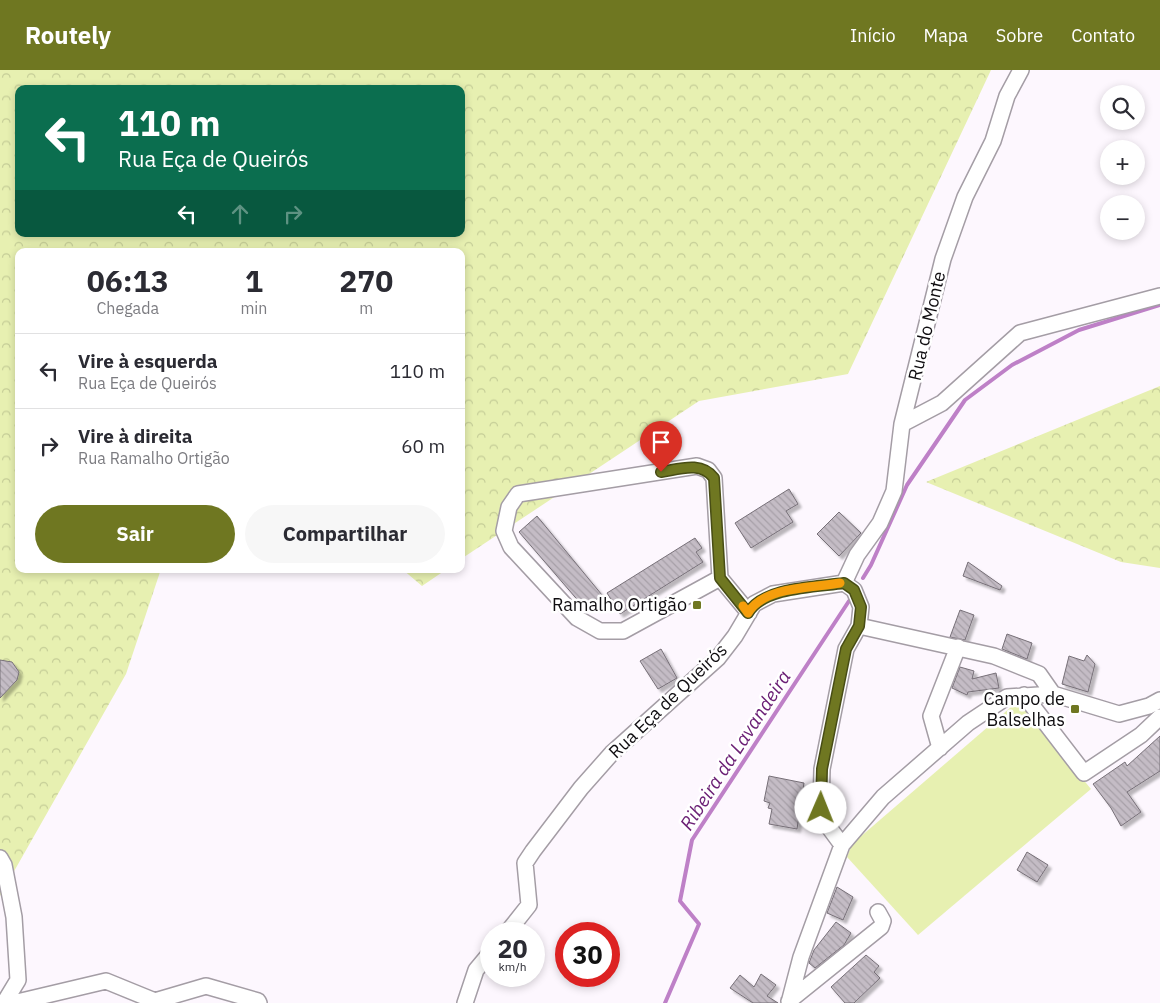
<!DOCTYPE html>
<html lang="pt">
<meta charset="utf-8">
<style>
:root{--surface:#fff;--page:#f7f7f7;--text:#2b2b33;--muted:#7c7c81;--line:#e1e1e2;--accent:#6f7721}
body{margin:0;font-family:"IBM Plex Sans",sans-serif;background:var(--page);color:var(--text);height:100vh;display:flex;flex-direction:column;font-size:19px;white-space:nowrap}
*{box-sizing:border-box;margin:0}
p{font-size:16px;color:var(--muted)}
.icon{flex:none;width:28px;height:28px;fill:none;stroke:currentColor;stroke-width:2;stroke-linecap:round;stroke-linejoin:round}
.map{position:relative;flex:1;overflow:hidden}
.panel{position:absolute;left:15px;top:178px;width:450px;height:325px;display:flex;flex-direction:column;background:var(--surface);border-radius:10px;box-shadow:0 2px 8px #0003}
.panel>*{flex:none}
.hud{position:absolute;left:15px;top:15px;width:450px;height:152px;border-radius:10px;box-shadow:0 2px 8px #0003;background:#0b6e4f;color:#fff;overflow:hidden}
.tools{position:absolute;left:1100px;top:15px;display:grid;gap:10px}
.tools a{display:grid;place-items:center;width:45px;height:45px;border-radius:50%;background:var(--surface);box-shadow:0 2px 8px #0003;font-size:25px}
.speed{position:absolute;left:480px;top:852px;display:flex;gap:10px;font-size:25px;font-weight:700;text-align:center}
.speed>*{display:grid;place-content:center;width:65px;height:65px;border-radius:50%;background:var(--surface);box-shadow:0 2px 8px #0003;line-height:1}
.speed small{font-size:12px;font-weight:400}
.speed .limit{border:8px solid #d22;background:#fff;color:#111}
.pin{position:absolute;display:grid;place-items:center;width:42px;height:42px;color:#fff;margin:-51px -21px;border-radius:50% 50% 50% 0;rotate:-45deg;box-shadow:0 0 5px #0007}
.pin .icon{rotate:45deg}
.me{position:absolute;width:55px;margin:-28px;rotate:1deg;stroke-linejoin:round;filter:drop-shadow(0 0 4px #0008)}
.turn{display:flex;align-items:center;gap:18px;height:105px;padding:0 20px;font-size:22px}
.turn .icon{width:65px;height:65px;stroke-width:2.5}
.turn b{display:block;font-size:35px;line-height:42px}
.lanes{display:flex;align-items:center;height:48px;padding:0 20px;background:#0003;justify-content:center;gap:25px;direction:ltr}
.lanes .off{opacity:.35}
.eta{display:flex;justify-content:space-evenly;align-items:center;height:85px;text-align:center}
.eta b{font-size:30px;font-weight:700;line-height:35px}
.cta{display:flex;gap:10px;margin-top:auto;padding:10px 20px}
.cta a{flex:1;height:58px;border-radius:30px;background:var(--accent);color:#fff;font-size:20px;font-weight:700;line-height:58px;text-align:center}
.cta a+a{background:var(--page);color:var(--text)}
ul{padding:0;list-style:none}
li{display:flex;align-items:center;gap:15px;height:75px;padding:0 20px;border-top:1px solid var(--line)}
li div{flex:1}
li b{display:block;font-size:19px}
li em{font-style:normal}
header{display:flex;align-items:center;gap:30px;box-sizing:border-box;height:70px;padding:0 25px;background:var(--accent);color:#fff}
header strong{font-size:24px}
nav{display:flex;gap:28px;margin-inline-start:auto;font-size:18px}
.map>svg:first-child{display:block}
</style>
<header>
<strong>Routely</strong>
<nav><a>Início</a><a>Mapa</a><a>Sobre</a><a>Contato</a></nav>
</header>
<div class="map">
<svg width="1160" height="933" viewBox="0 0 1160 933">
<defs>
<pattern id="forest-crowns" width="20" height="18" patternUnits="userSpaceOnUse" patternTransform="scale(1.25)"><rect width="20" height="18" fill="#e7f0b1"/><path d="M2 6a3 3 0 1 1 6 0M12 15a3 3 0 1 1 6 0" fill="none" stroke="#c5cd97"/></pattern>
<pattern id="building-back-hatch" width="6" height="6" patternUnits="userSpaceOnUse" patternTransform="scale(1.25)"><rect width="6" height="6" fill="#c4bcc5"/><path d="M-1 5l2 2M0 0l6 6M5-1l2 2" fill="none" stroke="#a7a0a8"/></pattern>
<filter id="shadow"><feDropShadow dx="3.5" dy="3.5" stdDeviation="1" flood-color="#0004"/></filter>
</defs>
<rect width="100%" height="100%" fill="#fdf7fe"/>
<path fill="#e7f0b1" d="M 1019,636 L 1025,639 L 1091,719 L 918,865 L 847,787 L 852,774 L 1011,637 Z"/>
<path fill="url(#forest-crowns)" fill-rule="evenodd" d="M 0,0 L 991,0 L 848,304 L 699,331 L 461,489 L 461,181 L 19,181 L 19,499 L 161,499 L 126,604 L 0,826 ZM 19,19 L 461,19 L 461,164 L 19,164 Z
M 1160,316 L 1160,498 L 1121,492 L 926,412 Z
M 402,499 L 447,499 L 422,516 Z"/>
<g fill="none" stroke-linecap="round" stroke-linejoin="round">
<path stroke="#be80c7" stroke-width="4" d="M 863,508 L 871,495 L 907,415 L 965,330 L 1012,295 L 1079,260 L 1160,235
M 665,933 L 699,854 L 680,831 L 692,770 L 849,531"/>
</g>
<path fill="url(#building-back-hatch)" stroke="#777078" filter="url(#shadow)" d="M 789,419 L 798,434 L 786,441 L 793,452 L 751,478 L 735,453 Z
M 839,442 L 861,463 L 839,486 L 817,464 Z
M 537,446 L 602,525 L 591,534 L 586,529 L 581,534 L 519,462 Z
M 695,468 L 702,478 L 696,482 L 703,492 L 620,544 L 607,523 Z
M 968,492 L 1002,516 L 1000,520 L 963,506 Z
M 960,540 L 974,545 L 965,570 L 950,567 Z
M 1007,564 L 1032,573 L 1027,589 L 1002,579 Z
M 661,579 L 677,608 L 658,619 L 640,591 Z
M 1087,585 L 1095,594 L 1088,622 L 1062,614 L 1069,586 L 1084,591 Z
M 0,590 L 12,592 L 19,602 L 17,610 L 0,628 Z
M 960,597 L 974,601 L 972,609 L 996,603 L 999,618 L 968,622 L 967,625 L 952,618 Z
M 1160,666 L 1160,701 L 1127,722 L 1141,742 L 1121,756 L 1111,738 L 1093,714 L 1125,692 L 1127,696 Z
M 769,706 L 804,713 L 797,759 L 769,754 L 772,739 L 768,738 L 770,733 L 764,731 Z
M 1027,782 L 1048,795 L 1037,812 L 1017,800 Z
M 837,817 L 853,827 L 843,850 L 827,843 Z
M 836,852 L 851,863 L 844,875 L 815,898 L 809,893 L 814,880 Z
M 866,885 L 879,896 L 874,902 L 880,908 L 854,933 L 845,933 L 831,917 Z
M 761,904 L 776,915 L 767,926 L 778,933 L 753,933 L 730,918 L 740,905 L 754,917 Z"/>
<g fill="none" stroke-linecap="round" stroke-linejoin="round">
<g stroke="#a49da5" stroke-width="18">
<path id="minor" d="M 902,354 L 942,333 L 1020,263 L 1160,226
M 720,508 L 623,561 L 600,561 L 577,548 L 511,477 L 504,461 L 509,437 L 518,424 L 697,396 L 708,400 L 714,408 L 720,508 L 749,543
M 844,513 L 857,485 L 880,453 L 894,421 L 902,354 L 943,189 L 965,127 L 993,71 L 1007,26 L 1021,0
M 859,556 L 994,586 L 1039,604 L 1053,624
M 1024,625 L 1084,703 L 1141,665 L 1160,647
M 940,678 L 931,646 L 958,577
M 0,788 L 4,795 L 14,847 L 18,910 L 4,933
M 506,864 L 529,835 L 525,793 L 533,781 L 581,718 L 612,683 L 718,588 L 735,566 L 754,534 L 773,524 L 844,513 L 854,520 L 861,537 L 859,556 L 846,579 L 822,699 L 821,737 L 828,756 L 842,775
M 790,929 L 801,887 L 842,775 L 883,727 L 968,653 L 1007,627 L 1053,624 L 1119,644 L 1149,636 L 1160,630
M 789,931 L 881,857 L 883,851 L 878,842
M 13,933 L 106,911 L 155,931 L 206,916 L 258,931 L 259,933
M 465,933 L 476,900 L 491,882"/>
</g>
<use href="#minor" stroke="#fff" stroke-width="15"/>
</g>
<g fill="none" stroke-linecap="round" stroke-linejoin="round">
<g stroke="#484d15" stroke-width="12">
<path id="route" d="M 661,402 C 680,399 701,391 714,408 L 720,508 L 748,543 C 763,517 816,517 844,513 L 854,520 L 861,537 L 859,556 L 846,579 L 822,699 L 821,738"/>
</g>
<use href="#route" stroke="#6f7721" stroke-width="9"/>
<path stroke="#f59e0b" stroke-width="9" d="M 743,536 L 748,543 C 764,516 812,518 840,513"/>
</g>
<g fill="#6f7721" stroke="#fff" stroke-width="2">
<rect x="692" y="530" width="10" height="10" rx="2.5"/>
<rect x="1070" y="634" width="10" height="10" rx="2.5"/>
</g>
<g text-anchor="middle" stroke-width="5" stroke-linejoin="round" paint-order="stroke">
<g font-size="18" fill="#0f0d10" stroke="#fff">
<text transform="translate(927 256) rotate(-77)" y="6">Rua do Monte</text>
<text transform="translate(668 631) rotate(-44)" y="6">Rua Eça de Queirós</text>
</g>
<g font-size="18" fill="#0f0d10" stroke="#fff" text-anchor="end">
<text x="687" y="541">Ramalho Ortigão</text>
<text x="1065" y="635">Campo de<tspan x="1065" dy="21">Balselhas</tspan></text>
</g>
<g font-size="19" font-style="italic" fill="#6c2176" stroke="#fff">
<text transform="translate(735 680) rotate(-57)" y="7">Ribeira da Lavandeira</text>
</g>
</g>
</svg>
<div class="tools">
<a><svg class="icon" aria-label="search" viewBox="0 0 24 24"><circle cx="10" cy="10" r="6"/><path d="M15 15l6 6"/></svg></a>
<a>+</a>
<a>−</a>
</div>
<div class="speed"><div>20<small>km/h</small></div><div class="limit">30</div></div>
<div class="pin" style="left:661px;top:402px;background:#d93025"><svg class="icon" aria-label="arrive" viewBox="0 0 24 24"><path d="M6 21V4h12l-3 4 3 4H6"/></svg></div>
<svg class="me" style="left:821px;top:738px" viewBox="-20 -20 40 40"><circle r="19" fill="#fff"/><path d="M0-13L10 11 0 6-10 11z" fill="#6f7721"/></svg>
<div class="hud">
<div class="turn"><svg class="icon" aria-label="left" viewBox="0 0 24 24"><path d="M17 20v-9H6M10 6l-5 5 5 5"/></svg><div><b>110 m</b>Rua Eça de Queirós</div></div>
<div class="lanes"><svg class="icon" aria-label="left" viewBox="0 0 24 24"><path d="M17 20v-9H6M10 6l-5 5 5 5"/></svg><svg class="icon off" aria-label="ahead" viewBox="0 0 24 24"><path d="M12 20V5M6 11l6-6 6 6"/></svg><svg class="icon off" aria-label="right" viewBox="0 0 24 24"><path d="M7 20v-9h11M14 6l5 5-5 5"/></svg></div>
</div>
<section class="panel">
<div class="eta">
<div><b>06:13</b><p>Chegada</p></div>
<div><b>1</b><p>min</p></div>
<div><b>270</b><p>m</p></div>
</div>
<ul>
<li><svg class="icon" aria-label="left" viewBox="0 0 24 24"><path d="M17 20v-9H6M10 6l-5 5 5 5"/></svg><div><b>Vire à esquerda</b><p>Rua Eça de Queirós</p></div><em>110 m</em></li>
<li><svg class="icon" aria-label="right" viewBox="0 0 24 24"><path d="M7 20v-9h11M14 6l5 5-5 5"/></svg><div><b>Vire à direita</b><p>Rua Ramalho Ortigão</p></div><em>60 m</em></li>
</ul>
<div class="cta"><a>Sair</a><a>Compartilhar</a></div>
</section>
</div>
